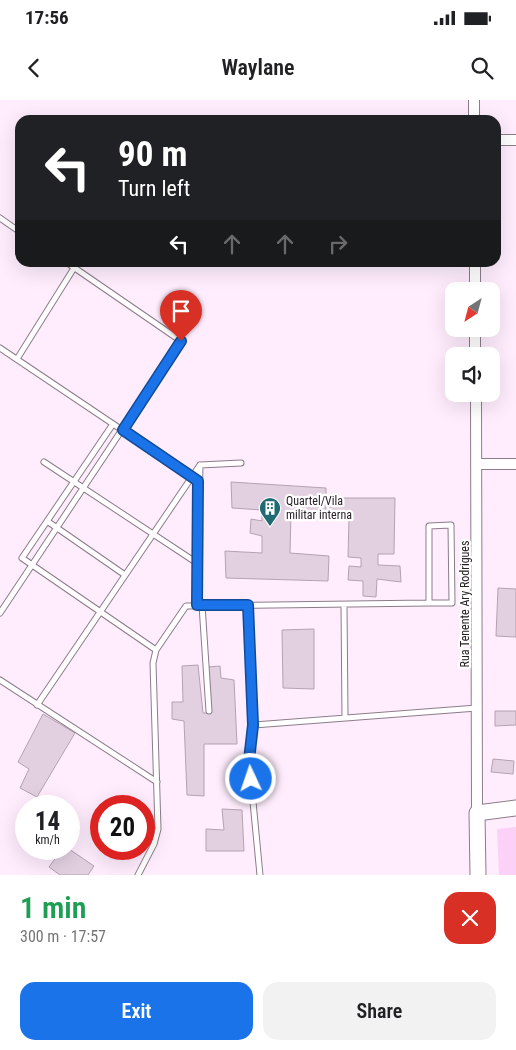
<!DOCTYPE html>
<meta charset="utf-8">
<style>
:root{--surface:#fff;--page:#f2f2f2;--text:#202124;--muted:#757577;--accent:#1a73e8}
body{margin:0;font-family:"Roboto Condensed",sans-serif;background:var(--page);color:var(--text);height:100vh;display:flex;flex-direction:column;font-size:19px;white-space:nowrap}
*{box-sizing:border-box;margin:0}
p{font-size:16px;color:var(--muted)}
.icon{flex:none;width:28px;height:28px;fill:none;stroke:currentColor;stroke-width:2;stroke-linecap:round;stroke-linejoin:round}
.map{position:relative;height:775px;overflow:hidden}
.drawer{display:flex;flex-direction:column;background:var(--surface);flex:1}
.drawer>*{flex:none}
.guide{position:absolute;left:15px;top:15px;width:486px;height:152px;border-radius:15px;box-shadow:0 5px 20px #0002;background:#202124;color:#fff;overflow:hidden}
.needle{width:32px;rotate:216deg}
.controls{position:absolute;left:445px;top:182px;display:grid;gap:10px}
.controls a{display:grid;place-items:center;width:55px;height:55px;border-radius:10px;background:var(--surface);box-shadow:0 5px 20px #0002;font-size:25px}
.speed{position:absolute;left:15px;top:695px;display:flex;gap:10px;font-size:25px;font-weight:700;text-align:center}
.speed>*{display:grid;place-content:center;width:65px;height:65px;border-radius:50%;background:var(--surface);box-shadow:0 5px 20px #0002;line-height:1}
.speed small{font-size:12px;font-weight:400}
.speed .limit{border:8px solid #d22;background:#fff;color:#111}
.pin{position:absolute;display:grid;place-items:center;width:42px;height:42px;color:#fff;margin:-51px -21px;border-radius:50% 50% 50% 0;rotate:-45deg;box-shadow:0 0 5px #0007}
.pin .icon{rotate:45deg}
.me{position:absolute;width:55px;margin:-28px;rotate:357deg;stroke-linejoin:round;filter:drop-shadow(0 0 4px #0008)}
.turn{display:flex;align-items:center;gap:18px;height:105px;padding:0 20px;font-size:22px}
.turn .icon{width:65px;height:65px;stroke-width:2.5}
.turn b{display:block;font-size:35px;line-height:42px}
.lanes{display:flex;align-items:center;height:48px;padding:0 20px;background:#0003;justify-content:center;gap:25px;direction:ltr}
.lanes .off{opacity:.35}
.round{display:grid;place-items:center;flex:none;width:52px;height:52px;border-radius:15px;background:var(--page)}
.summary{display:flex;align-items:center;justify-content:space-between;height:85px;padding:0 20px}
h1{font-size:30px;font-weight:600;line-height:38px;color:#1e9e55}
.action{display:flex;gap:10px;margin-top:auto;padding:10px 20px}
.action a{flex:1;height:58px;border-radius:15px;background:var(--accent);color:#fff;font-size:20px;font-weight:600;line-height:58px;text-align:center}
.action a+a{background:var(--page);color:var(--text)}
.status{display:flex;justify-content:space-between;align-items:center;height:35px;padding:0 25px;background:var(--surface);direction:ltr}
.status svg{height:14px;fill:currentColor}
header{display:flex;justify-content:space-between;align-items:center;height:65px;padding:0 20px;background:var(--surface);font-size:22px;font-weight:600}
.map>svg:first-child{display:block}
</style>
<div class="status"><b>17:56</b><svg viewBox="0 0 49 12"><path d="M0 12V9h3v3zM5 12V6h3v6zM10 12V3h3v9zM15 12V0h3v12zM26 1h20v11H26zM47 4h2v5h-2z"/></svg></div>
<header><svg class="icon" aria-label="back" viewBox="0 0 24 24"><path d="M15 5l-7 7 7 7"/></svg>Waylane<svg class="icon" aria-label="search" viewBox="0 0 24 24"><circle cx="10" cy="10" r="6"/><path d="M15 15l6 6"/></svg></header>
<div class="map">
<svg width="516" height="775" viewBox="0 0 516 775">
<rect width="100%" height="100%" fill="#ffedfd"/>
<path fill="#fcd1f7" d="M 516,727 L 516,775 L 499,775 L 497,729 Z"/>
<path fill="#e2d0e0" stroke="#b3a2b0" d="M 231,382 L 326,388 L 326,413 L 291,412 L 290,453 L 329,456 L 328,481 L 226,478 L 225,451 L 262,453 L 262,436 L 250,433 L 251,419 L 262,421 L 262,410 L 232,408 Z
M 331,398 L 395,398 L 394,454 L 378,454 L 378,465 L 400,466 L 401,482 L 377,479 L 376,497 L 363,496 L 363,481 L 348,480 L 349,466 L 361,467 L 361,458 L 348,457 L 349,418 L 329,417 Z
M 498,488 L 516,489 L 516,537 L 496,536 Z
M 314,529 L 314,589 L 283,588 L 282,530 Z
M 198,565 L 203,613 L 210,613 L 207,567 L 220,566 L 221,578 L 234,580 L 237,644 L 204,644 L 204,696 L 187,695 L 184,621 L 172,619 L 172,602 L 183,602 L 182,566 Z
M 495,611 L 516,611 L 516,625 L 495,626 Z
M 43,614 L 75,633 L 37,697 L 20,688 L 29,669 L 18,662 Z
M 493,659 L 514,661 L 513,674 L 491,672 Z
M 222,709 L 242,710 L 244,751 L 206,751 L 206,729 L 224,730 Z
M 62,749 L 69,749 L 94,766 L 88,775 L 60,775 L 49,767 Z"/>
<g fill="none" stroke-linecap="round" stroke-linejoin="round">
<g stroke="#8c7c8a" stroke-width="7">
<path id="lane" d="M 0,118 L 20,132
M 0,248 L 198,381
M 17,259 L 74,168
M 113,324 L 22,458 L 156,550
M 44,362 L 197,463
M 200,365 L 241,363
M 47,421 L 125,475
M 197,505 L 200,365
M 202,505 L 209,611
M 248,505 L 253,625 L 249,660 L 260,775
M 344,505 L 345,618
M 0,513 L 181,241 L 66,162
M 0,580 L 157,682
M 37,605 L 200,365
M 253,625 L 477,608
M 138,775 L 154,744 L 158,729 L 153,563 L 156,550 L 186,506 L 429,503 L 429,426 L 451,425 L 452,503 L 429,503"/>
</g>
<g stroke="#8c7c8a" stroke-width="12">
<path id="street" d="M 474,20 L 474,0
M 496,40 L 516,40
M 475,162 L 475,191
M 475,229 L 475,256
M 476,294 L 477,713
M 476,364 L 516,364"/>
</g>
<g stroke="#8c7c8a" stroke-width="17">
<path id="secondary" d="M 478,775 L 477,713 L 516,708"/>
</g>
<use href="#lane" stroke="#fff" stroke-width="5"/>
<use href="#street" stroke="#fff" stroke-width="10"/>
<use href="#secondary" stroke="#fff" stroke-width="15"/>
</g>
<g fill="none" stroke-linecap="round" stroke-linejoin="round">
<g stroke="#114b97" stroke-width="12">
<path id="route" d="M 181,241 L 123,330 L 198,381 L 197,505 L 248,505 L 253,625 L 249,660 L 251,679"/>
</g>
<use href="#route" stroke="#1a73e8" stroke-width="9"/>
</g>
<defs>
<g id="building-pin" transform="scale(1.125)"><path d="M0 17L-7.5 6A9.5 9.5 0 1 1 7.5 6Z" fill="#1f6a73" stroke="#fff"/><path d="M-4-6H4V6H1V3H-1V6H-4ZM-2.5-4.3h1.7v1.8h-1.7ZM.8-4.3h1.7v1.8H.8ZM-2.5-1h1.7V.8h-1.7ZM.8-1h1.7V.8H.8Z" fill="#fff"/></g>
</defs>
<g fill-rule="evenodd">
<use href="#building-pin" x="270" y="408"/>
</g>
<g text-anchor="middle" stroke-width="4.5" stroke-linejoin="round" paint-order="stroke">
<g font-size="12" fill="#282127" stroke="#fff" text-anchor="start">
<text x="286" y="405">Quartel/Vila<tspan x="286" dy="14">militar interna</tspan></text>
</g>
<g font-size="12" fill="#282127" stroke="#fff">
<text transform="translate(465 504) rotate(-90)" y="4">Rua Tenente Ary Rodrigues</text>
</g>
</g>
</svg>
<div class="controls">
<a><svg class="needle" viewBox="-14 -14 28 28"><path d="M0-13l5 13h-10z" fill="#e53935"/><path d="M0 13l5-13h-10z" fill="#757577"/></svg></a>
<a><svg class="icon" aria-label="sound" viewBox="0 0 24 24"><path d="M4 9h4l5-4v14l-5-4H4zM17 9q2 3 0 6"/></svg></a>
</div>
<div class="speed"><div>14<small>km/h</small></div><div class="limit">20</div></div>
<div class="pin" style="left:181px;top:241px;background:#d93025"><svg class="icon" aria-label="arrive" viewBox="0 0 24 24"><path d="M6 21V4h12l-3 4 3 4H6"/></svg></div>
<svg class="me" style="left:251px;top:679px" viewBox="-20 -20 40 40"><circle r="17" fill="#1a73e8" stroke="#fff" stroke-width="3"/><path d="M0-11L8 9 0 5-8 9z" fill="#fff"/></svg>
<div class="guide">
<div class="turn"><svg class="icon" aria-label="left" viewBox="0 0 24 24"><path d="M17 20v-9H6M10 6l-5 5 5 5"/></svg><div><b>90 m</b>Turn left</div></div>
<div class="lanes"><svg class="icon" aria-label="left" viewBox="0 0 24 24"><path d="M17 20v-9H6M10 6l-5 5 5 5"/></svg><svg class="icon off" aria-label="ahead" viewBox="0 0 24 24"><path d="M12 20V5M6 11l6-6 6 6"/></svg><svg class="icon off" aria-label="ahead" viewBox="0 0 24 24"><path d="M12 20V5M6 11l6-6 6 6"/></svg><svg class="icon off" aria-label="right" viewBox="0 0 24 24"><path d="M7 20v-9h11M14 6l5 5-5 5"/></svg></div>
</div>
</div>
<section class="drawer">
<div class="summary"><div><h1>1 min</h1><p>300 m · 17:57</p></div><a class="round" style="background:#d93025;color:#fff"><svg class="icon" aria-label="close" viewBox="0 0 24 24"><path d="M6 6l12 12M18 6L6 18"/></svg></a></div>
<div class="action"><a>Exit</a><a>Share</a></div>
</section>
